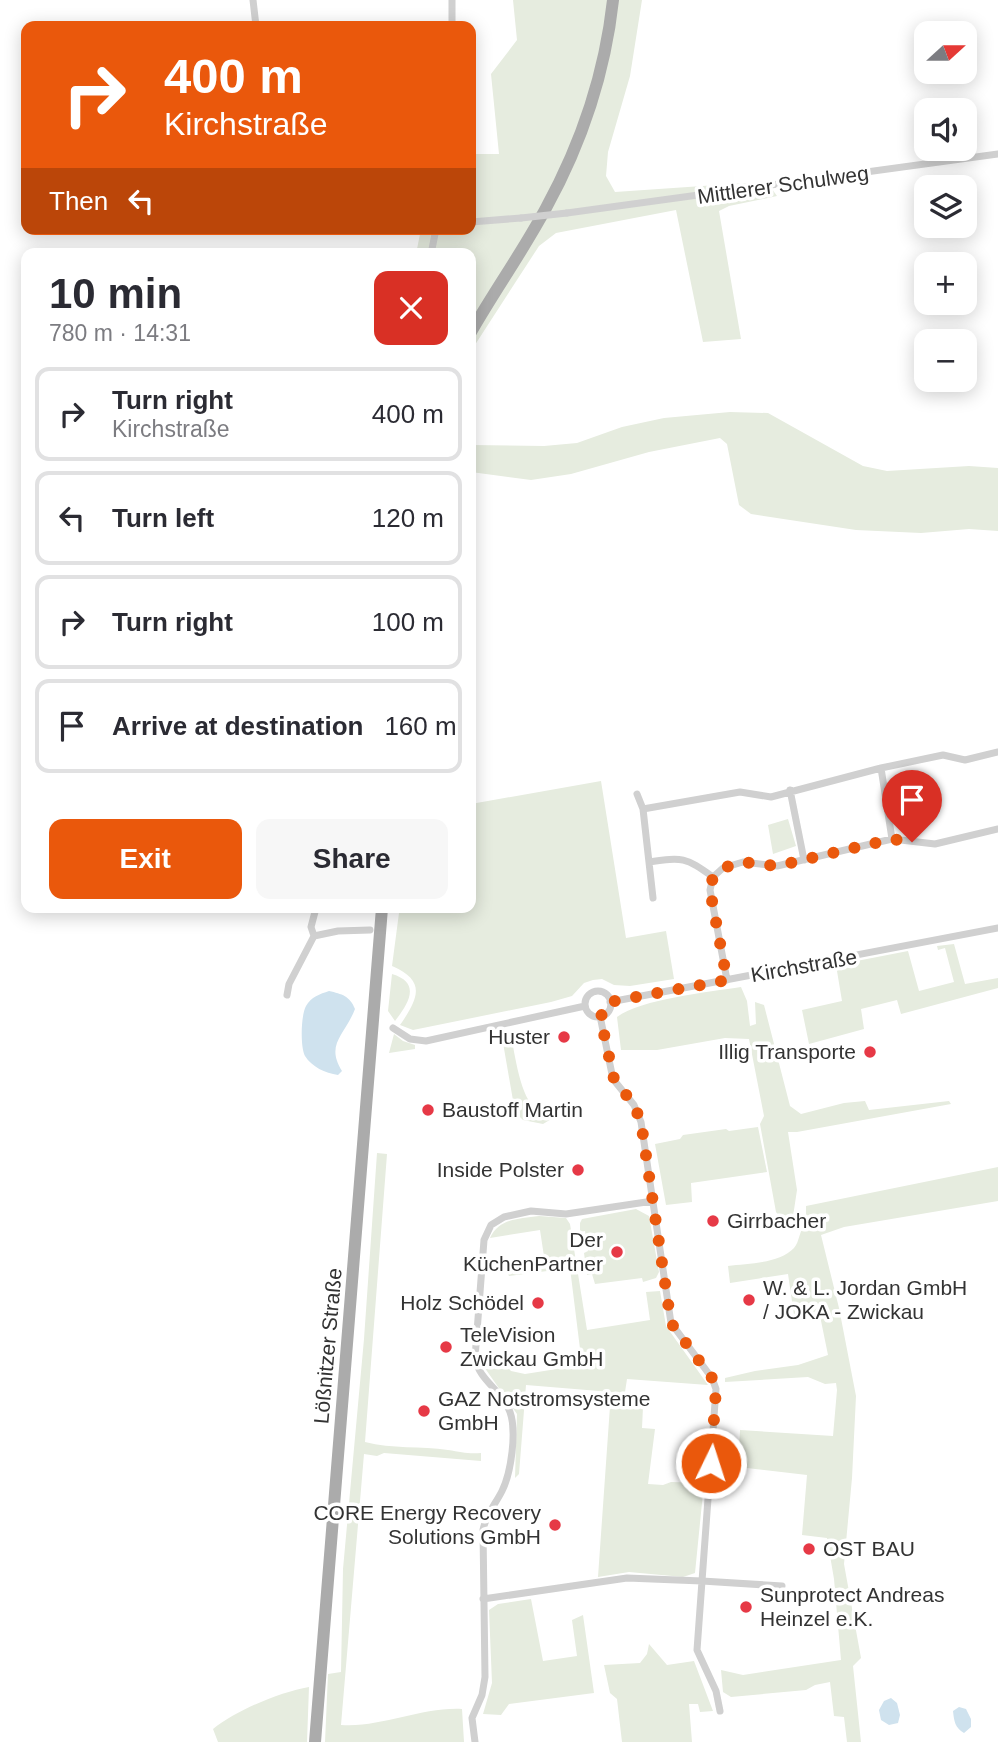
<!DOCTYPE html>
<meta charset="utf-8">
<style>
:root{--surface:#fff;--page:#f7f7f7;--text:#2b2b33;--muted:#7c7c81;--line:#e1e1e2;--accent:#ea580c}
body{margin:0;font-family:Helvetica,sans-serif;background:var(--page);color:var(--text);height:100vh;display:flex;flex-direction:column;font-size:26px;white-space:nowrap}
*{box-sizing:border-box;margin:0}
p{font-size:23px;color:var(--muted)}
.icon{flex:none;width:38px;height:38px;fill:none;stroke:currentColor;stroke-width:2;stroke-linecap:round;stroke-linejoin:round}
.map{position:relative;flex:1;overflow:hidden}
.panel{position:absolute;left:21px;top:248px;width:455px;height:665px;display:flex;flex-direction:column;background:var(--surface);border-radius:14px;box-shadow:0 4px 18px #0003}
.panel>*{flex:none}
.banner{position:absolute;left:21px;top:21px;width:455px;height:214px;border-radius:14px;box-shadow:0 4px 18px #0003;background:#ea580c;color:#fff;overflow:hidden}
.needle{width:46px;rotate:69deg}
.tools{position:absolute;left:914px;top:21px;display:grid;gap:14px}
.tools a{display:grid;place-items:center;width:63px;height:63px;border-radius:14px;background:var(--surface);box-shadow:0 4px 18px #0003;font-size:35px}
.pin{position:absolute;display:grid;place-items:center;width:60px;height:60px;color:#fff;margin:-72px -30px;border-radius:50% 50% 50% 0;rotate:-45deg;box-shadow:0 0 7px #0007}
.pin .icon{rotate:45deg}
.me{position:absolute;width:77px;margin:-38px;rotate:4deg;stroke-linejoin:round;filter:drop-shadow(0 0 5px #0008)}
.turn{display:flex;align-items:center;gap:24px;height:147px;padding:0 28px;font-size:32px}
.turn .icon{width:91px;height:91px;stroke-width:2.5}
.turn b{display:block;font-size:49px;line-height:60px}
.then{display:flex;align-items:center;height:66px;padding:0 28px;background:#0003;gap:14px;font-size:26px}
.round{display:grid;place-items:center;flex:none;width:74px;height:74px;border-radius:14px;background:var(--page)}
.head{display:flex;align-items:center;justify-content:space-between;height:119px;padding:0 28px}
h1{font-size:42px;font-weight:700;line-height:52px}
.action{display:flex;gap:14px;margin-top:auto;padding:14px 28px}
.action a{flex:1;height:80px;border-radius:14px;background:var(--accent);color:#fff;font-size:28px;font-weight:700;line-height:80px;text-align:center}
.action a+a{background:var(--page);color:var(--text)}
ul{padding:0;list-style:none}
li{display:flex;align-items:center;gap:21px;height:94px;margin:0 14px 10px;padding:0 14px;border:4px solid var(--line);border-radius:14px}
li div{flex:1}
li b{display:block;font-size:26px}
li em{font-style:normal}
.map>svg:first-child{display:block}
</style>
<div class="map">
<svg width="998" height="1742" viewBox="0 0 998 1742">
<rect width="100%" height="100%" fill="#fff"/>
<path fill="#e6ecdf" d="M 513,0 L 642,0 L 630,76 L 608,152 L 606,176 L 615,192 L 746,183 L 747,192 L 772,189 L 777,196 L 729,206 L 719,211 L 741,339 L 703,342 L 676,210 L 556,233 L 539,246 L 471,351 L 471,254 L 416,254 L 421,229 L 471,229 L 471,154 L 499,154 L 491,74 L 517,40 Z
M 730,412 L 768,413 L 863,466 L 887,471 L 969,466 L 998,468 L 998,531 L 969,529 L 921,533 L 856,530 L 751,514 L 739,505 L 727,444 L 720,438 L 649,452 L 571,474 L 531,480 L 471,472 L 471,445 L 544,446 L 577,443 L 622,427 L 664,418 Z
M 601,781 L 626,938 L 666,931 L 674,979 L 630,986 L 614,985 L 602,979 L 593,980 L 584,983 L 572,996 L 551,1002 L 413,1030 L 400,1025 C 418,999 427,981 392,966 L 399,913 L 403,908 L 471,908 L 471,804 Z
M 788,819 L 796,846 L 773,854 L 768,825 Z
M 954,944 L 965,984 L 998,978 L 998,988 L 901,1014 L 897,1000 L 861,1009 L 864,1029 L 809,1044 L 802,1010 L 842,1001 L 836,965 L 908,951 L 919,991 L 954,982 L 945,948 L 938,950 L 937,946 Z
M 392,974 C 422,983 408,1004 395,1021 L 388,1011 Z
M 741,987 L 747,1001 L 750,1026 L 756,1024 L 755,1002 L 764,1005 L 790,1106 L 801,1114 L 844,1103 L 865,1101 L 869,1110 L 949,1101 L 951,1104 L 797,1132 L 788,1132 L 797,1190 L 792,1223 L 782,1220 L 776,1212 L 760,1124 L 764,1116 L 749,1039 L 725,1038 L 657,1050 L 621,1050 L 617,1017 C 641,999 709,992 741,987 Z
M 394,1034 L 403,1041 L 415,1045 L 415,1049 L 389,1053 Z
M 511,1035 C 514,1050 521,1102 536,1107 C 545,1110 569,1107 580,1107 L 581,1112 L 558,1115 L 543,1124 L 523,1120 L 515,1112 L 502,1037 Z
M 758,1127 L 767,1172 L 691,1183 L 692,1202 L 666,1205 L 655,1144 L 680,1139 L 683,1135 L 726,1129 L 729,1131 Z
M 377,1153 L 387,1154 L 365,1442 C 392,1449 421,1446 448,1450 C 461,1452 468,1454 481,1453 L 481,1461 L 384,1453 L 377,1456 L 364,1454 L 341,1725 C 381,1728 421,1707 462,1709 L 464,1742 L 325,1742 L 328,1674 L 341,1672 L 343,1569 L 364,1339 Z
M 998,1167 L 998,1201 L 844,1227 L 821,1235 L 839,1308 L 856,1396 L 852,1478 L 844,1564 L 861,1658 L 853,1666 L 861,1742 L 847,1742 L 844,1717 L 834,1716 L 830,1682 L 815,1685 L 806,1690 L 731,1697 L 723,1692 L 721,1670 L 743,1675 L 841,1660 L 834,1579 L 827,1538 L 802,1535 L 807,1475 L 738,1467 L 740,1430 L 833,1436 L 837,1390 L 836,1383 L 825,1384 L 808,1377 L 725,1382 L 725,1378 L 755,1371 L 798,1365 L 828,1355 L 819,1311 L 794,1315 L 788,1274 L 730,1283 L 728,1266 C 748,1263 779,1264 794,1248 C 800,1241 799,1230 806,1223 L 806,1206 Z
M 636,1209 L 649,1216 L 659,1272 L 656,1278 L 643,1282 L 642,1278 L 595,1284 L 592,1274 L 587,1275 L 584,1253 L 588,1251 L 585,1231 L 580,1232 L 580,1223 L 582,1219 Z
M 539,1216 L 566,1218 L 570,1224 L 587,1330 L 650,1320 L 646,1292 L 660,1291 L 666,1326 L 708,1385 L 627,1379 L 623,1405 L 643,1407 L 642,1428 L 655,1429 L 648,1484 L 663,1485 L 671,1482 L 704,1483 L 695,1573 L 683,1577 L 629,1572 L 598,1577 L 611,1392 L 526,1385 L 519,1474 L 515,1478 L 517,1414 L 482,1364 L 502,1361 L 511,1371 L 525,1374 L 582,1365 L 570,1268 L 509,1276 L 506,1270 L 545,1263 L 540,1230 L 490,1238 C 499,1218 519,1219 539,1216 Z
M 531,1599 L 543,1661 L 577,1656 L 572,1620 L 583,1615 L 594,1693 L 509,1704 L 501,1715 L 483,1714 L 492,1683 L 489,1610 L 498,1604 Z
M 649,1644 L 667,1665 L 694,1661 L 713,1711 L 700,1712 L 698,1704 L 689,1704 L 692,1742 L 622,1742 L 617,1699 L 610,1693 L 604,1665 L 640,1663 L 647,1654 Z
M 309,1687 L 307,1742 L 218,1742 L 213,1729 C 237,1710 280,1692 309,1687 Z"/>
<path fill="#cfe2ee" d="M 329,991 C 342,994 350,996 355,1009 C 345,1035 325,1044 342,1071 L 338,1075 C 325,1073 312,1067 305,1056 C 300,1046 301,1015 306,1006 C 311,997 320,994 329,991 Z
M 891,1698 L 897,1703 L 900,1715 L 898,1723 L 889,1725 L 881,1720 L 879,1710 L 884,1701 Z
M 959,1707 L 966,1709 L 971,1719 L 971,1727 L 964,1733 C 955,1728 954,1721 953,1711 Z"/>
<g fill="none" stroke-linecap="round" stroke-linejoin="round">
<path stroke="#d0d0d0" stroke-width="7" d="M 253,0 L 256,26
M 452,26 L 452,0
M 567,213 L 998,154
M 471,222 L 521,218
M 431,254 L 436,229
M 881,768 L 892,839
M 790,790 L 804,860
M 637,794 L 643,809 L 653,898
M 643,809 L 740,792 L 771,797 L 881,768 L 943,755 L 965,760 L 998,752
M 649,862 C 683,857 685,857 713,877
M 314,936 L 338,931 L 370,930
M 314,936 L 311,927 L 316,908
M 727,980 L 710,890 L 713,877 L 723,868 L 743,862 L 777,866 L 892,839 L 935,844 L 998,829
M585 1004a13 13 0 1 1 26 0a13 13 0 1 1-26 0Z
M 287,995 L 289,984 L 314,936
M 610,1002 L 998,928
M 393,1028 L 410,1039 L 426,1041 L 585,1006
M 483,1599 L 627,1578 L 702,1581 L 716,1389 L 712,1378 L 671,1323 L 641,1122 L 634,1105 L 613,1079 L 600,1016
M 720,1711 L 716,1691 L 697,1650 L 702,1581 L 782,1586
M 475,1742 L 472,1718 L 482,1695 L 485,1677 L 483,1530 C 486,1514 495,1505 502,1491 C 511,1473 517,1432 510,1412 C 503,1391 479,1381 475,1358 L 484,1240 L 491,1225 L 504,1217 L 531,1211 L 566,1214 L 653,1201"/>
<path stroke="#ababab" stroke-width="12" d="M 471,332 C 495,290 523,251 546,208 C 581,144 605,73 613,0
M 315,1742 L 382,908"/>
<path stroke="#d0d0d0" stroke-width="7" d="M 521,218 L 567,213"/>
</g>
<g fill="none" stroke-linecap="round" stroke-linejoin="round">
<path stroke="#ea580c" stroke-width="12" stroke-dasharray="0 21.6" d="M 711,1463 L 716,1389 L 712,1378 L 671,1323 L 641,1122 L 634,1105 L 614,1079 L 600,1016 L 607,1012 L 610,1002 L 727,980 L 710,890 L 713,877 L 723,868 L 743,862 L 777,866 L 892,839 L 912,842"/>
</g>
<g fill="#e63946" stroke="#fff" stroke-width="2.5">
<circle cx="564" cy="1037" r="7"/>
<circle cx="870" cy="1052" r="7"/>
<circle cx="428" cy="1110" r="7"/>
<circle cx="578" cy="1170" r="7"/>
<circle cx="713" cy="1221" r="7"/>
<circle cx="617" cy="1252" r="7"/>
<circle cx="749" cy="1300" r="7"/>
<circle cx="538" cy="1303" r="7"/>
<circle cx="446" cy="1347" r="7"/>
<circle cx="424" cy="1411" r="7"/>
<circle cx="555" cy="1525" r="7"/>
<circle cx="809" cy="1549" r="7"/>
<circle cx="746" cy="1607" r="7"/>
</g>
<g text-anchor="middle" stroke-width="7" stroke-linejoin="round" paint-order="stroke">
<g font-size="21" fill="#333" stroke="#fff">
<text transform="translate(783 185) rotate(-8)" y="7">Mittlerer Schulweg</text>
<text transform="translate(804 966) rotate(-10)" y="7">Kirchstraße</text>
<text transform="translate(328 1346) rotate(-85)" y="7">Lößnitzer Straße</text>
</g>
<g font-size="21" fill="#333" stroke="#fff" text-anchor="start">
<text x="550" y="1044" text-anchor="end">Huster</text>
<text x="856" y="1059" text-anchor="end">Illig Transporte</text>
<text x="442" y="1117">Baustoff Martin</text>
<text x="564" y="1177" text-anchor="end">Inside Polster</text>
<text x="727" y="1228">Girrbacher</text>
<text x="603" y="1247" text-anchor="end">Der<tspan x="603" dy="24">KüchenPartner</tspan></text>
<text x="763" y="1295">W. &amp; L. Jordan GmbH<tspan x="763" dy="24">/ JOKA - Zwickau</tspan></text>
<text x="524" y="1310" text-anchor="end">Holz Schödel</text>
<text x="460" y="1342">TeleVision<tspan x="460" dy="24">Zwickau GmbH</tspan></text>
<text x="438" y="1406">GAZ Notstromsysteme<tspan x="438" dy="24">GmbH</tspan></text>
<text x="541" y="1520" text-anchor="end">CORE Energy Recovery<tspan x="541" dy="24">Solutions GmbH</tspan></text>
<text x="823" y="1556">OST BAU</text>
<text x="760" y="1602">Sunprotect Andreas<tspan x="760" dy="24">Heinzel e.K.</tspan></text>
</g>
</g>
</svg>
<div class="tools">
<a><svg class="needle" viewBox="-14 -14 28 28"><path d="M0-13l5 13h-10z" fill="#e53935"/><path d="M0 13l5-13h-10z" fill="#7c7c81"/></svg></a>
<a><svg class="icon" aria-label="sound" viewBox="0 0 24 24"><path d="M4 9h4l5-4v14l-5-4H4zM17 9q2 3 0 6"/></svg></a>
<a><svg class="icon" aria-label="layers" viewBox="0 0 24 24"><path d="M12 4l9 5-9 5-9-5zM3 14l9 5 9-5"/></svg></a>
<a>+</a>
<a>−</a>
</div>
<div class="pin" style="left:912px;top:842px;background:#d93025"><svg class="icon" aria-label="arrive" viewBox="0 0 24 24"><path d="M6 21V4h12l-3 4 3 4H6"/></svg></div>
<svg class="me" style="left:711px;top:1463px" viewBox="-20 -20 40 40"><circle r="17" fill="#ea580c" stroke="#fff" stroke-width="3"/><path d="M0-11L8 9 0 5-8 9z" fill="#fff"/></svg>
<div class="banner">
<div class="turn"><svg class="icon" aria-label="right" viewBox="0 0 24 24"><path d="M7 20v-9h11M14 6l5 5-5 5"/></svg><div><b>400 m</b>Kirchstraße</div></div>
<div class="then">Then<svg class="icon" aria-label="left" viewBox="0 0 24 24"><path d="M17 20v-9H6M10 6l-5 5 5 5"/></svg></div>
</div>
<section class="panel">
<div class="head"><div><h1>10 min</h1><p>780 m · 14:31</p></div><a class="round" style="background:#d93025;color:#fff"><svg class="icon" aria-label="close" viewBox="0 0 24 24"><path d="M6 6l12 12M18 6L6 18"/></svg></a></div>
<ul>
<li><svg class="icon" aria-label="right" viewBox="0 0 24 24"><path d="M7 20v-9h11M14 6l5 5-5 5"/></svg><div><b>Turn right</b><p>Kirchstraße</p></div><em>400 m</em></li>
<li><svg class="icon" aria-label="left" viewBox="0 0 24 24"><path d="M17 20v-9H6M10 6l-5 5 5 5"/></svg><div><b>Turn left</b></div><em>120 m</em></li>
<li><svg class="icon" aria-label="right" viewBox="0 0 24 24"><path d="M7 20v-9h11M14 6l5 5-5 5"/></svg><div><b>Turn right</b></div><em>100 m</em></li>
<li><svg class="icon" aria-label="arrive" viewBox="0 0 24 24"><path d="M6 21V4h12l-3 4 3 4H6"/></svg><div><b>Arrive at destination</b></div><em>160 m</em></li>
</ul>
<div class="action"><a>Exit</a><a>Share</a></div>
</section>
</div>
